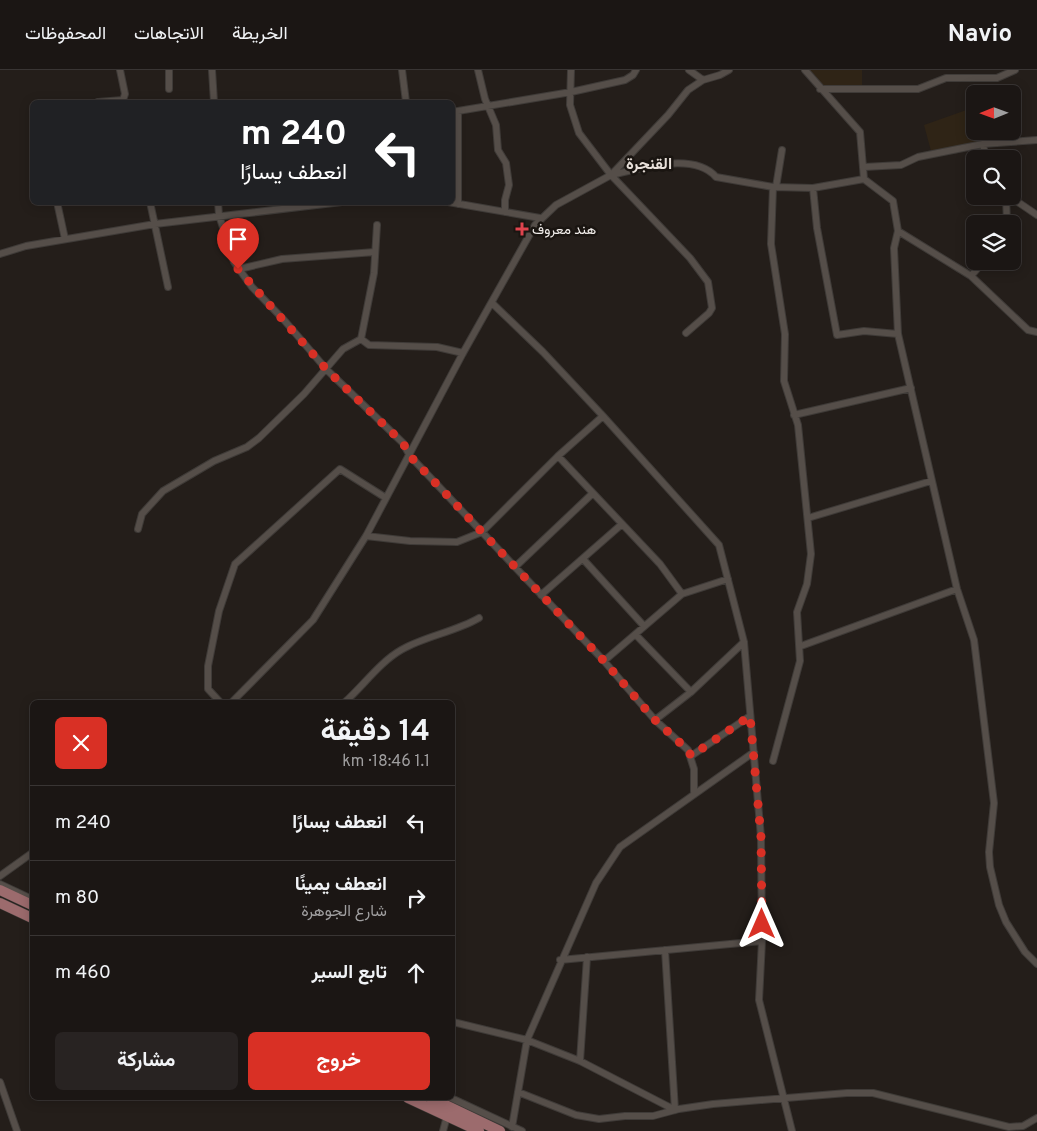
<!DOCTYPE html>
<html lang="ar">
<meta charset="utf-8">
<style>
:root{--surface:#1b1614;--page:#282322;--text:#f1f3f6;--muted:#a09fa0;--line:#393534;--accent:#d93025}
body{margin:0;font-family:Overpass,Vazirmatn,sans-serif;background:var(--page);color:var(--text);direction:rtl;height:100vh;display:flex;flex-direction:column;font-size:19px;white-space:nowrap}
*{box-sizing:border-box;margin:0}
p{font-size:16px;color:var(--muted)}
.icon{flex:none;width:28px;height:28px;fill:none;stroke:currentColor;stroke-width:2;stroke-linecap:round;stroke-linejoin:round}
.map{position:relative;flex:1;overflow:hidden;direction:ltr}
.drawer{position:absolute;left:30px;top:630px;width:425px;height:400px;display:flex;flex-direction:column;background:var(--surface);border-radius:8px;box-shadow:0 2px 12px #0003,0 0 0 1px var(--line);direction:rtl}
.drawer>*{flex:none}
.top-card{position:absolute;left:30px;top:30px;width:425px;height:105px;border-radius:8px;box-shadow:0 2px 12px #0003,0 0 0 1px var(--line);direction:rtl;background:#202124;color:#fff;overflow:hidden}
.needle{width:32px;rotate:269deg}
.tools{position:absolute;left:966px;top:15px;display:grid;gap:10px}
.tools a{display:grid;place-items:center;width:55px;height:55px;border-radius:8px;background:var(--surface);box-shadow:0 2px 12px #0003,0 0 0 1px var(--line);font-size:25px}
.pin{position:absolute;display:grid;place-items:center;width:42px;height:42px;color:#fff;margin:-51px -21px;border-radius:50% 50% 50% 0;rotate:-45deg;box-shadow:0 0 5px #0007}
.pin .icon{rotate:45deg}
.me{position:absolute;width:55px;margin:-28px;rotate:0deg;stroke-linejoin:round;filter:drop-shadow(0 0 4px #0008)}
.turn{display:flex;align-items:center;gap:18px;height:105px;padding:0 25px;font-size:22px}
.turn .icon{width:65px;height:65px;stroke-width:2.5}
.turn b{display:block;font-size:35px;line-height:42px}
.round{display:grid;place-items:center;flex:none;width:52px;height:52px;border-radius:8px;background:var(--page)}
.headline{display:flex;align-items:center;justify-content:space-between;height:85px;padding:0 25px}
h1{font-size:30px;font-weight:700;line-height:38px}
.action{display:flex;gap:10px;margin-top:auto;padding:10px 25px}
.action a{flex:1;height:58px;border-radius:8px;background:var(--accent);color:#fff;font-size:20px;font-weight:700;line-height:58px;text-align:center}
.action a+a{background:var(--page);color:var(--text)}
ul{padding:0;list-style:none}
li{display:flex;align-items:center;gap:15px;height:75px;padding:0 25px;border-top:1px solid var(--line)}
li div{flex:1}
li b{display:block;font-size:19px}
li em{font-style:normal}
header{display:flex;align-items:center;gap:30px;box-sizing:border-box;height:70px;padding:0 25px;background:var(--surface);border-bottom:1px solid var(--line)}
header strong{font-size:24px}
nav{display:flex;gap:28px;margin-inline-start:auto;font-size:18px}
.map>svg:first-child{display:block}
</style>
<header>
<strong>Navio</strong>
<nav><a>الخريطة</a><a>الاتجاهات</a><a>المحفوظات</a></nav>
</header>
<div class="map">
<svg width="1037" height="1061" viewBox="0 0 1037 1061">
<rect width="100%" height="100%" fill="#241e1a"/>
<path fill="#2f2416" d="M 806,0 L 862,0 L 862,17 L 825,18 Z
M 975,37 L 975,61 L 1012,61 L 1013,38 L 1019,70 L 987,72 L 931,81 L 924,55 Z"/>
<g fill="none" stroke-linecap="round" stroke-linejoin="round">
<g stroke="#3f3b38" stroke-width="8">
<path id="minor" d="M 120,0 L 125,24 L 123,30
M 169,0 L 169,19
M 212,0 L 214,32
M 402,0 L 406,32
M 478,0 L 485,29 L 496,55 L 498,80 L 506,93 L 509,115 L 505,130 L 505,142
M 571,0 L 570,35 L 579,63 L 611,105 L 690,188 L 708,212 L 712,238 L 709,243 L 686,263
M 805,0 L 860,62 L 864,109 L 893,131 L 898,161 L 971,206 L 1028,260 L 1037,262
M 703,10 L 720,5 L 729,0
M 820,19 L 918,19 L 946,8 L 997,8 L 1015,0
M 98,32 L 123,30 L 124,32
M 452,42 L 571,22 L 625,10 L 633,5 L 636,0
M 458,42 L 458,134
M 983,74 L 1037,70
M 864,97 L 901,95 L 918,87 L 983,74 L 986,89
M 611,105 C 639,99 693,81 716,107 L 773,117 L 771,174 L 785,264 L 784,311 L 798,355 L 811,484 L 807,514 L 797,542 L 800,591 L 773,691
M 773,117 L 813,118 L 864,109
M 776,117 L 782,80
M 813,118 L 817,158 L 837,265 L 864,261 L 898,264
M 1006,126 L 1007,154
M 1009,126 L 1037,145
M 57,132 L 65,169
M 150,132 L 168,217
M 218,132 L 219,145 L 234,192 L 252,217 L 284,250 L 327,300 L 403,373 L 410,386 L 604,591 L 655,650 L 688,680 L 694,699 L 694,722
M 448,132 L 540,148
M 898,161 L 894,178 L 898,264 L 957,519 L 974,570 L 994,733 L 989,782 L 990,797 L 999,835 L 1006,852 L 1025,882 L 1037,894
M 0,184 L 26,176 L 155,154 L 342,132
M 239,199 L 282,189 L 375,182
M 971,206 L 984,191
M 492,233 L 543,282 L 603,346 L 719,475 L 744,572 L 761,767 L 762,871 L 759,930 L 792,1061
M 361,269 L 374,203 L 377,155
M 361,269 L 369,275 L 437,277 L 463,283
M 794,345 L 911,318
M 558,386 L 660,494 L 682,524
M 808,448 L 931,411
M 138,459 L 142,444 L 163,421 L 214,391 L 247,377 L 259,368 L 304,324 L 343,279 L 361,269
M 366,466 L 410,471 L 457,472 L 482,462 L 558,386 L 603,346
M 583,489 L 644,556
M 515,497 L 593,423
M 541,525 L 622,454
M 636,565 L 691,622
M 801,576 L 957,519
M 604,591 L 682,524 L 728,509
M 220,632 L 208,619 L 208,596 L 219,541 L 235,494 L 340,399 L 386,428
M 232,632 L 313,550 L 366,466 L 463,283 L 535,155 L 556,135 L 611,105 L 668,45 L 688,20 L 703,10 L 689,0
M 345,632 C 363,616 380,592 401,580 C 425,566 455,562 479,548
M 655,650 L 691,622 L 744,572
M 691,686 L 750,646
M 0,806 L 32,783
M 0,814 L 32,829
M 665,880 L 675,1040
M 560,890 L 762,871
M 453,952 L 527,970 L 580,991 L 675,1040
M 580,991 L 587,887
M 0,1012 L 17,1061
M 518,1022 L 576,1045 L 599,1049 L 625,1046 L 653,1046 L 679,1039 L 713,1034 L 847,1023 L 873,1023 L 1009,1057 L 1023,1056 L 1037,1048
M 451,1028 L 522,1061
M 512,1057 L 527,970 L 596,813 L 620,777 L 754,682
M 443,1061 L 447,1046"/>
</g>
<g stroke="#3f3b38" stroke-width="11">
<path id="primary" d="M 0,820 L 32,835
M 0,833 L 32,848
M 408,1028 L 479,1061
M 431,1028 L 500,1061"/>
</g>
<use href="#minor" stroke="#554e49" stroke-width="6"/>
<use href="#primary" stroke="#9c6b6d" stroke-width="10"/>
</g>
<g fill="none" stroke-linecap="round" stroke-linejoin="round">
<path stroke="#d93025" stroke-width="9" stroke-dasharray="0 16.2" d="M 238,199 L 327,300 L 403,373 L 410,386 L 604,591 L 655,650 L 688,680 L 691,686 L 750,646 L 761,767 L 762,854"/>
</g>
<path fill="#e0444e" stroke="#1a1511" stroke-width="2" d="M519.5 151.5h5v5h5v5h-5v5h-5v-5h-5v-5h5z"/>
<g text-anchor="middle" stroke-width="5" stroke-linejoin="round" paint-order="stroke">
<g font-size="14" fill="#f2eeeb" stroke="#1a1511" text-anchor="start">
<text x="532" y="164">هند معروف</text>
</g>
<g font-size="16" font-weight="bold" fill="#e8e0da" stroke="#1a1511">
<text x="649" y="99">القنجرة</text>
</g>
</g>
</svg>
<div class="tools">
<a><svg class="needle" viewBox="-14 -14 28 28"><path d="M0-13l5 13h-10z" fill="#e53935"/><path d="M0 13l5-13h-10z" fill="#a09fa0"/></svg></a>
<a><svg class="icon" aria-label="search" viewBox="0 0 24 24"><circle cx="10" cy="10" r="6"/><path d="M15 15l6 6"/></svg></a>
<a><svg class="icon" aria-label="layers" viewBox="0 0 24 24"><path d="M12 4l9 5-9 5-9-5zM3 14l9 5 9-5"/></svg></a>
</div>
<div class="pin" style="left:238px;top:199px;background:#d93025"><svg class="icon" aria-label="arrive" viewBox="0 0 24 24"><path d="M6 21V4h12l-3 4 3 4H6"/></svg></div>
<svg class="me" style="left:762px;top:854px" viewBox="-20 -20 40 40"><path d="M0-17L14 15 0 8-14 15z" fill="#d93025" stroke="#fff" stroke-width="4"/></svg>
<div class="top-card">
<div class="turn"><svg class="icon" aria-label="left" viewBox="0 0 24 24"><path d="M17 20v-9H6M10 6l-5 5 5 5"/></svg><div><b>240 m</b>انعطف يسارًا</div></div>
</div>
<section class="drawer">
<div class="headline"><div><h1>14 دقيقة</h1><p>1.1 km · 18:46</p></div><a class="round" style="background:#d93025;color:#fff"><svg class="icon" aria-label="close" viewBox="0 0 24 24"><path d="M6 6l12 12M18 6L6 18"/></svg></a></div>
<ul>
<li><svg class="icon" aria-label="left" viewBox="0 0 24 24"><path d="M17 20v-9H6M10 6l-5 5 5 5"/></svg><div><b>انعطف يسارًا</b></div><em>240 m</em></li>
<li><svg class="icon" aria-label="right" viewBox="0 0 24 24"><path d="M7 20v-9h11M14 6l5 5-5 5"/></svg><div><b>انعطف يمينًا</b><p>شارع الجوهرة</p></div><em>80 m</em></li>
<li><svg class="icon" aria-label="ahead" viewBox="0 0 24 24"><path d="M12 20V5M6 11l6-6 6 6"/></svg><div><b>تابع السير</b></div><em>460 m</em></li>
</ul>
<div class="action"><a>خروج</a><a>مشاركة</a></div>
</section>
</div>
